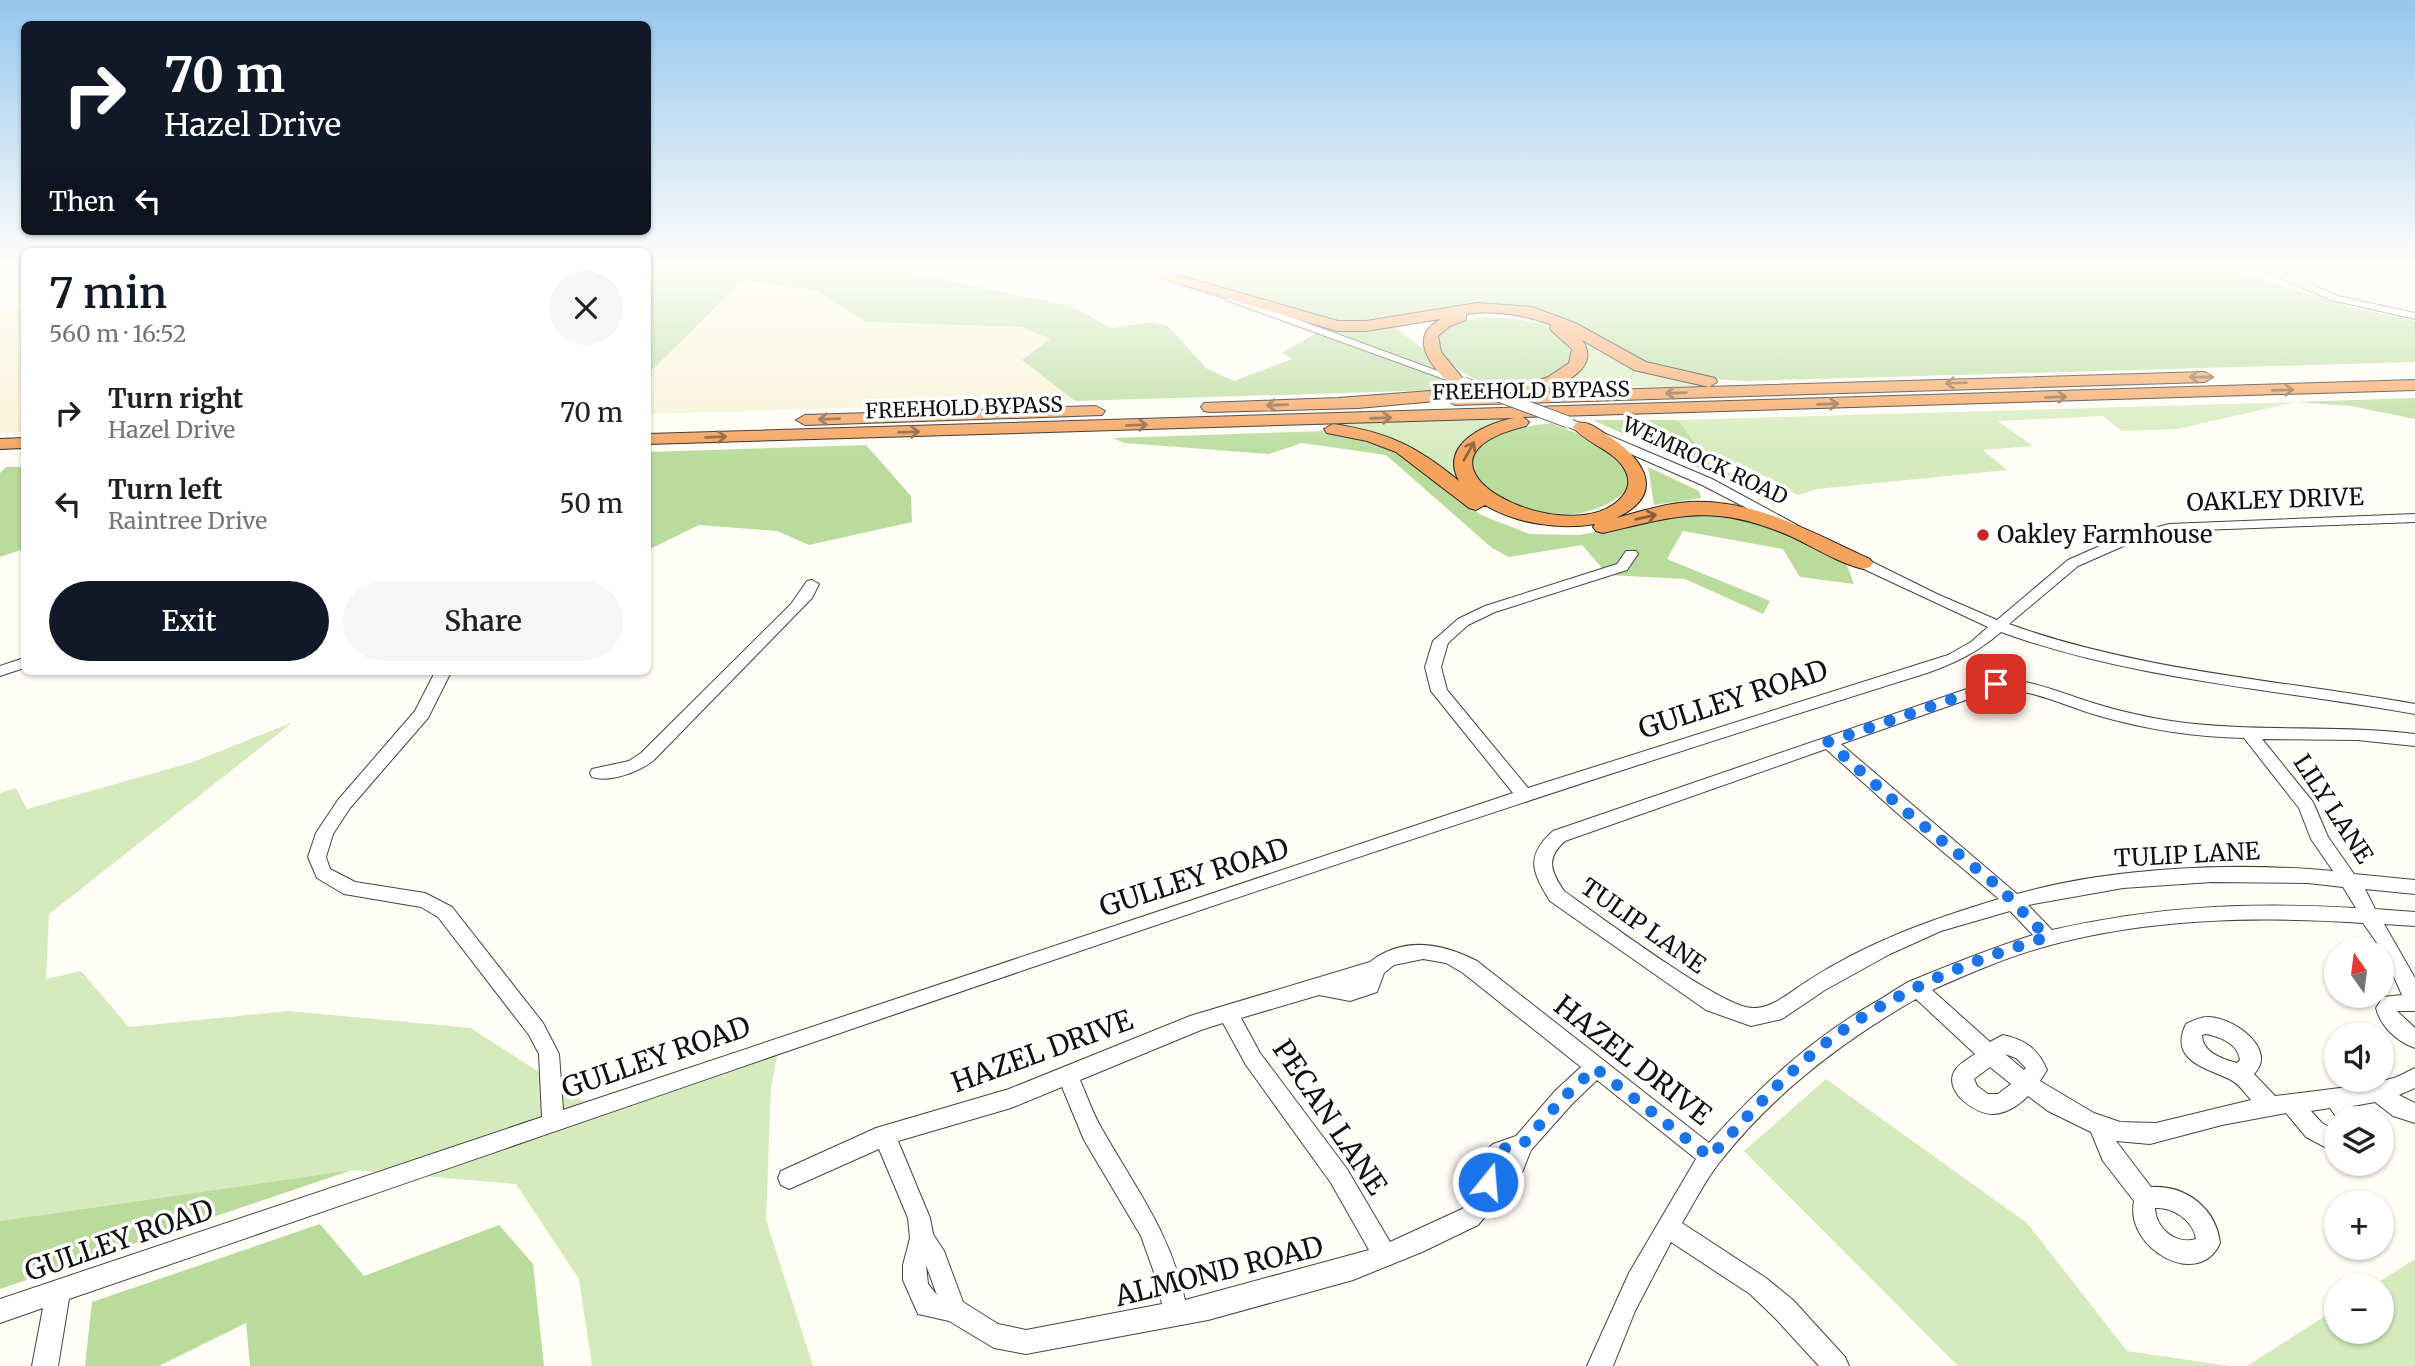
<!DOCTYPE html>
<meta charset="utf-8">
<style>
:root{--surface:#fff;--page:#f6f6f6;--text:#202124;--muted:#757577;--accent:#111827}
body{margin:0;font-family:Merriweather,serif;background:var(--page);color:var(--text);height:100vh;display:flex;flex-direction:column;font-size:26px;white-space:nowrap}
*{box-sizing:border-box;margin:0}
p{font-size:23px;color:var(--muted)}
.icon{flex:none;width:38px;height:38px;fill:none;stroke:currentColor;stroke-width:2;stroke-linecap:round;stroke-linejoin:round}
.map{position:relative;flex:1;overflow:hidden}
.panel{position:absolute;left:21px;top:248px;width:630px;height:427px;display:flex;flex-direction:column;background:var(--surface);border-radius:10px;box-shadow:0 2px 5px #0004}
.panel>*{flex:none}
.hud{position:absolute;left:21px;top:21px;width:630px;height:214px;border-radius:10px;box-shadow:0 2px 5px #0004;background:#111827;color:#fff;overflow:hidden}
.needle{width:46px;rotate:346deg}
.controls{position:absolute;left:2324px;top:938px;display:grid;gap:14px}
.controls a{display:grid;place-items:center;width:70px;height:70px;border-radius:50%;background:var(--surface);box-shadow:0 2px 5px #0004;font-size:35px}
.pin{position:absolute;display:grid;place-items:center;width:60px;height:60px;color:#fff;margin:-30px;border-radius:14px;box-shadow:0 4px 10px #0006}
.me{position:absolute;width:77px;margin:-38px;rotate:17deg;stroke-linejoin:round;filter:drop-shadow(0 0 5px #0008)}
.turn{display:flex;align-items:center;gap:24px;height:147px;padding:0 28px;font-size:32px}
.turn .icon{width:91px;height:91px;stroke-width:2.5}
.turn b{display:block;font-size:49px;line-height:60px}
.then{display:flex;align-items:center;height:66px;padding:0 28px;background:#0003;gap:14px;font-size:26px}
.round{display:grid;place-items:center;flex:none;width:74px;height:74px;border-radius:37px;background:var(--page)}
.overview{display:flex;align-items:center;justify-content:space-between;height:119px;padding:0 28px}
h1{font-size:42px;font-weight:600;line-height:52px;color:var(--accent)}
.button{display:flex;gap:14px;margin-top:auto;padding:14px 28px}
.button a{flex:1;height:80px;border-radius:42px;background:var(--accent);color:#fff;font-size:28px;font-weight:600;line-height:80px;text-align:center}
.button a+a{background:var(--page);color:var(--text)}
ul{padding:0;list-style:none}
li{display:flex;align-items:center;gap:21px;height:91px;padding:0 28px}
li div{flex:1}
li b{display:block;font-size:26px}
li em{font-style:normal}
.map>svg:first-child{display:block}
</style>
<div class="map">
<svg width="2415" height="1366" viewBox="0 0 2415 1366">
<rect width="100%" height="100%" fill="#fffdf5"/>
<path fill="#f6f3d4" d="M 743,280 L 817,291 L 866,322 L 1022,327 L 1050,339 L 1023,360 L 1075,401 L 648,414 L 648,374 Z
M 24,306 L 19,318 L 24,318 L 24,432 L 0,433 L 0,310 Z"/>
<path fill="#d5ebbd" d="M 1576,334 L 1640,370 L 1706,386 L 1542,389 L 1577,375 L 1588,355 Z
M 2296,402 L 2177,429 L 2122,431 L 2103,416 L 1998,421 L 2033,446 L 1983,450 L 2007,470 L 1817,489 L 1798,495 L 1738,462 L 1721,464 L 1691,442 L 1678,420 Z
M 1512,417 C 1486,426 1468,432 1453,457 L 1463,487 C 1412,447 1396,436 1331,424 Z
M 293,722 L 49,914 L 46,979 L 81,971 L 129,1027 L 289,1011 L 471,1028 L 588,1104 L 780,1041 L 771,1088 L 766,1220 L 813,1366 L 592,1366 L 579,1279 L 516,1184 L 352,1170 L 0,1221 L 0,793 L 16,788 L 27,809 L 193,762 Z
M 1826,1079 L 2027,1223 L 2127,1351 L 2230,1366 L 1958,1366 L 1744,1151 Z
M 2415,1259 L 2415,1366 L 2247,1366 L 2336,1309 L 2336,1332 L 2382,1332 L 2382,1286 L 2372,1286 Z"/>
<path fill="#b9dc9c" d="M 648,268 L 902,268 L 923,275 L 1071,306 L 1111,328 L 1153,322 L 1168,326 L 1206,368 L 1234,381 L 1292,359 L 1282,353 L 1320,331 L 1267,300 L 1251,305 L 1144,268 L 2226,268 L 2350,307 L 2415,321 L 2415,362 L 1746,381 L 1712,379 L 1638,362 L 1537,309 L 1477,304 L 1385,320 L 1476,389 L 1075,401 L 1022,360 L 1050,339 L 1022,327 L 866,322 L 817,291 L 743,280 L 648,374 Z
M 1485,317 C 1517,318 1560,320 1572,354 L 1566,369 C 1546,379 1524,388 1502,387 C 1478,386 1438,361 1435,337 L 1450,324 Z
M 2415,398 L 2415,419 L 2351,406 L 2296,402 Z
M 1593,420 L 1678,420 L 1708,462 L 1756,488 L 1751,492 Z
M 1551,423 L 1592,439 L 1624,463 L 1628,490 C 1614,501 1602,508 1585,512 C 1561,519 1503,507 1484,492 C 1471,481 1471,466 1473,452 C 1495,430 1522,427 1551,423 Z
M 1356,430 L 1393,448 L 1481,515 L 1530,534 L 1580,535 L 1748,500 L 1840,547 L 1854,584 L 1800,577 L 1783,549 L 1683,531 L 1667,559 L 1770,601 L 1763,614 L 1685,579 L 1608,575 L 1582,545 L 1509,557 L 1492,548 L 1386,455 L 1302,443 L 1269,454 L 1125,443 L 1112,438 Z
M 866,445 L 911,496 L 912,522 L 809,545 L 777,531 L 699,525 L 648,550 L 648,452 Z
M 6,467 L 24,467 L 24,549 L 0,557 L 0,473 Z
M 1648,467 L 1699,491 L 1701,498 L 1654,505 Z
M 352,1170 L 0,1289 L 0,1221 Z
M 320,1224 L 364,1276 L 499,1225 L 533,1264 L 544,1366 L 250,1366 L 246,1323 L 159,1366 L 85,1366 L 92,1302 Z"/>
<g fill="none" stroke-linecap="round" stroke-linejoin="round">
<g stroke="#444" stroke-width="2">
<path id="minor" d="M 1141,268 L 1155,268 L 1194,283 L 1185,285 Z
M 2258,268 L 2271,268 L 2338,296 L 2415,313 L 2415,319 L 2331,300 Z
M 1226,296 L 1234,296 L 1465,381 L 1459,384 L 1455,383 L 1226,300 Z
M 1568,418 L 1712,479 L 1797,525 L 1790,529 L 1785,528 L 1702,485 L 1564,425 L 1562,422 Z
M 2415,514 L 2415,522 L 2175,531 L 2128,544 L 2078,566 L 2009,624 C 2139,671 2280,680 2415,704 L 2415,714 C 2277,689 2133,680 2001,632 C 1978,652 1955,663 1927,673 C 1303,868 687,1087 69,1299 L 58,1366 L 32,1366 L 43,1308 L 0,1323 L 0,1299 L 542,1117 L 539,1054 L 529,1035 L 438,917 L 421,907 L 344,894 L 317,878 L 308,857 L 316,833 L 338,800 L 415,711 L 435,672 L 451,672 L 428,718 L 350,808 L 333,834 L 326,857 L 330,869 L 355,882 L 425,893 L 452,907 L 543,1023 L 559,1054 L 563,1110 L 1513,793 L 1431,691 L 1425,667 L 1433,641 L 1458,619 L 1485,606 L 1617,564 L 1626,551 L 1636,551 L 1638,554 L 1627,570 L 1495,612 L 1468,625 L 1448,643 L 1441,667 L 1447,690 L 1528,788 L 1948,655 L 1971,642 L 1988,627 L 1868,571 L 1848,561 L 1846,558 L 1848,555 L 1858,555 L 1937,594 L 1997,620 L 2068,560 L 2118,538 L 2169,524 Z
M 812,580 L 819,584 L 812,598 L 653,761 C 638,772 610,783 592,777 L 590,773 L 592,769 L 629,761 L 641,753 L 791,604 L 807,581 Z
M 24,658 L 24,668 L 0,676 L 0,666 Z
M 1996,679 C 2031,679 2061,693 2093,703 C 2119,711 2145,717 2171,721 C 2252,733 2334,724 2415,734 L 2415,746 L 2357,740 L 2262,739 L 2313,802 L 2328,837 L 2354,874 L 2415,880 L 2415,894 L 2365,889 L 2375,909 L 2415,912 L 2415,926 L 2384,924 L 2415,978 L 2415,1011 L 2397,1011 L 2415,1028 L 2415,1048 C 2396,1041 2381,1027 2376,1008 L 2383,997 L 2402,995 L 2382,950 L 2363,923 C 2257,916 2150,918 2047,946 C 2007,957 1970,973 1932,990 L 1990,1042 L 2003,1035 C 2026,1040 2038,1049 2047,1070 L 2040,1081 L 2094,1113 L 2120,1122 L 2156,1123 L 2251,1100 C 2245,1093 2239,1084 2231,1080 C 2207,1068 2168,1061 2186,1024 C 2192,1021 2200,1017 2207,1017 C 2231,1016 2279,1048 2254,1074 L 2275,1096 L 2372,1084 L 2397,1077 L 2415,1068 L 2415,1088 L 2399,1095 L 2415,1103 L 2415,1123 L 2393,1116 L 2375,1102 L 2353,1106 L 2361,1118 L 2337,1118 L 2330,1108 L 2311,1111 L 2322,1123 L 2336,1131 L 2336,1153 L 2306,1137 L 2286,1113 L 2222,1125 L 2150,1144 L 2116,1141 L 2151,1187 C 2186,1185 2216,1208 2220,1243 C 2199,1291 2124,1248 2134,1201 L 2103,1161 L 2091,1132 L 2048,1111 L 2028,1096 C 2019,1105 2007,1113 1994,1114 C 1976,1115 1944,1092 1954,1072 C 1958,1064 1968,1059 1975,1054 L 1916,999 C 1841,1042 1772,1095 1719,1163 C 1705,1181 1694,1203 1682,1223 L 1766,1278 L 1793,1300 L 1845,1357 L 1849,1366 L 1819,1366 L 1775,1318 L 1750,1294 L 1671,1242 L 1635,1311 L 1613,1366 L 1587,1366 L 1629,1273 L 1696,1159 L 1597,1080 L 1572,1104 L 1531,1150 L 1521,1175 L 1478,1225 L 1422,1252 L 1353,1280 L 1208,1320 L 1026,1354 L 994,1348 L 949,1321 L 918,1314 L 903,1280 L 903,1265 L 910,1238 L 908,1218 L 879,1149 L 789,1189 L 781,1185 L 778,1178 L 781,1171 L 876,1128 L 1009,1089 L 1190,1016 L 1370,962 C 1403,936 1442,943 1477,961 L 1709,1143 C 1760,1086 1814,1036 1881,999 C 1891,993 1903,984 1913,980 C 1952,964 1992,948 2033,935 L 2010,911 L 1941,931 L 1890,954 L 1825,990 L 1782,1019 L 1751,1026 L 1706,1010 L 1550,901 C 1532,872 1525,856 1553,831 ZM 1997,689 C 2032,689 2063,705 2096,715 C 2144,729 2193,737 2244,738 L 2299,808 L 2311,839 L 2333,871 C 2235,862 2111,867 2017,894 L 1841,744 ZM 1826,749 L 1897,813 L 1999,899 C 1932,919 1868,942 1809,980 C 1791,991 1774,1008 1753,1008 C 1721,1008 1597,914 1564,891 C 1550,870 1546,858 1565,841 ZM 2212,882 L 2308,883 L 2343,887 L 2356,908 C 2247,902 2159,906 2052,930 L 2028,905 L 2123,888 ZM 1423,959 L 1446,963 L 1463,973 L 1581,1067 L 1556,1090 L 1516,1136 L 1493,1144 L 1482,1154 L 1477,1167 L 1477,1194 L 1462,1209 L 1390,1242 L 1347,1169 L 1260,1053 L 1241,1018 L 1319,995 L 1350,1001 L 1377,992 L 1384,973 L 1394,965 ZM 1223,1023 L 1246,1065 L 1331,1183 L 1369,1250 L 1185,1300 C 1170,1232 1136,1189 1102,1129 C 1093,1114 1087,1096 1080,1080 L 1201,1030 ZM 2206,1034 C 2221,1037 2238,1044 2240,1060 L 2237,1063 C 2222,1059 2202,1052 2202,1035 ZM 2005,1054 L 2016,1058 L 2026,1068 L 2024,1070 ZM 1990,1067 L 2011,1084 L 1998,1094 L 1988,1094 L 1977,1086 L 1974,1079 ZM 1062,1087 L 1084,1140 L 1141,1236 L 1156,1278 L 1162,1304 L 1026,1330 L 998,1324 L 963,1302 L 944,1251 L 933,1234 L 930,1218 L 898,1141 L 1011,1108 ZM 2155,1208 C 2173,1207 2193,1220 2196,1239 C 2176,1245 2156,1229 2155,1208 ZM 926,1265 L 937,1295 L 928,1284 Z"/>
</g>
<g stroke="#222" stroke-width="2">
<path id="highway" d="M 1174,274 L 1338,321 L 1366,321 L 1477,303 L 1532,307 L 1575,323 L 1646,362 L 1715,378 L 1717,382 L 1709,387 L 1634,370 L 1582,340 C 1602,368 1562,385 1539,392 L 2205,372 L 2213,377 L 2205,382 L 1455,405 L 1447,400 L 1358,408 L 1210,412 L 1204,411 L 1201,407 L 1204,403 L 1338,398 L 1470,388 L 1476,389 L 1478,394 L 1522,393 L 1520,390 L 1523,386 L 1548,377 L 1569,363 L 1572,349 L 1552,331 L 1550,328 L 1552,325 C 1526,315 1494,310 1466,314 L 1466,320 L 1450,326 L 1438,336 L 1441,352 L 1464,380 L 1456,385 C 1447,383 1441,375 1435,368 C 1420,348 1418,331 1441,319 L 1366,331 L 1337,331 L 1169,281 L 1167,278 L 1169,275 Z
M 2415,380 L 2415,390 L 1523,417 L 1529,422 L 1526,426 C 1383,461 1564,552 1619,500 C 1627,492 1631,484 1626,472 C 1616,450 1587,445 1573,427 L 1576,423 C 1589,420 1599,430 1610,437 C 1646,461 1666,495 1616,518 C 1640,512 1665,503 1690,502 C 1755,499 1813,533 1870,559 L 1873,563 L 1870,567 L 1863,569 C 1838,563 1814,547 1790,536 C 1713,503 1680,515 1603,533 L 1596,531 L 1593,527 L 1595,524 C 1559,530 1517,524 1485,505 L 1476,510 L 1469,508 L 1396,452 L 1367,441 L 1327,433 L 1324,429 L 1333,424 C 1387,432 1417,446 1459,481 C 1439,444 1485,424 1514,418 L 648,444 L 648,434 Z
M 1096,406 L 1105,411 L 1102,415 L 805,425 L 796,420 L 805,415 Z
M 24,438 L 24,448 L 0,449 L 0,439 Z"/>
</g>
<use href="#minor" fill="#fff" fill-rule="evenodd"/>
<use href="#highway" fill="#f5a25d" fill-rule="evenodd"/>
<g stroke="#444" stroke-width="13" stroke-linecap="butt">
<path id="minor-bridge" d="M 1464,383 L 1568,422"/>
</g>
<use href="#minor-bridge" stroke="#fff" stroke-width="11"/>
</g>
<defs><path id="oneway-shaft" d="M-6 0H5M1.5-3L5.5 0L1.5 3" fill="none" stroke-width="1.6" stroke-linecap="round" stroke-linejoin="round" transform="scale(1.75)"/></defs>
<g stroke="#8e613b">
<use href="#oneway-shaft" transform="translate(2200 377) rotate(179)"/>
<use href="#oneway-shaft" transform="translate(1956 383) rotate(178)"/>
<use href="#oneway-shaft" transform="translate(2283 390) rotate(-2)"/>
<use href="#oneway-shaft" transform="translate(1676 393) rotate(178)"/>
<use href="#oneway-shaft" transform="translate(2056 397) rotate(-2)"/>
<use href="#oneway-shaft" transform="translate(1828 404) rotate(-2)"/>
<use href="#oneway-shaft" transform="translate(1277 405) rotate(178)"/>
<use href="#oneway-shaft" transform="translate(1381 418) rotate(-2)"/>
<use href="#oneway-shaft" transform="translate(829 419) rotate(178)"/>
<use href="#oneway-shaft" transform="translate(1137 425) rotate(-2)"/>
<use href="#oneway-shaft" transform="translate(909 432) rotate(-2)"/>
<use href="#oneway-shaft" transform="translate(716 437) rotate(-2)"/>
<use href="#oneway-shaft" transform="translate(1469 451) rotate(-61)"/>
<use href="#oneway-shaft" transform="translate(1646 517) rotate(-13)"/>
</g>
<linearGradient id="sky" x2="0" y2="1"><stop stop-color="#95c6ee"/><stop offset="0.58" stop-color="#fffefa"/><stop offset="1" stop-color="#fffefa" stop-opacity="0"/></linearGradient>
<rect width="2415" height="459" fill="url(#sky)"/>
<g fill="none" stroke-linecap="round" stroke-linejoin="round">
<path stroke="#1a73e8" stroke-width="12" stroke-dasharray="0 21.6" d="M 1488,1182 L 1486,1167 L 1498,1150 L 1523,1144 L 1564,1097 L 1595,1068 L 1710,1157 C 1743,1121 1775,1085 1812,1054 C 1880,997 1963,963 2047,937 L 1999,887 L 1903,809 L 1828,742 L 1996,684"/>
</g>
<circle fill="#c4262e" stroke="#fff" stroke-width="2.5" cx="1983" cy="535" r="7"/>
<g text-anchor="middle" stroke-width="7" stroke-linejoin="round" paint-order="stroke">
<g font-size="21" fill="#111" stroke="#fff">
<text transform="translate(1531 391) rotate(-1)" y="7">FREEHOLD BYPASS</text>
<text transform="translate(964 408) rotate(-2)" y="7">FREEHOLD BYPASS</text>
<text transform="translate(1705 461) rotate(25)" y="7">WEMROCK ROAD</text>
</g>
<g font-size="24" fill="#111" stroke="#fff">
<text transform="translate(2275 500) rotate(-2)" y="8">OAKLEY DRIVE</text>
<text transform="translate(2333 809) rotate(57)" y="8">LILY LANE</text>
<text transform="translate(2187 855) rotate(-3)" y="8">TULIP LANE</text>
<text transform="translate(1643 926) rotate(35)" y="8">TULIP LANE</text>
</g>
<g font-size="24" fill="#111" stroke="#fff" text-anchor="start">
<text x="1997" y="543">Oakley Farmhouse</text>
</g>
<g font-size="28" fill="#111" stroke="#fff">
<text transform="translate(1733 699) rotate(-18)" y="10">GULLEY ROAD</text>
<text transform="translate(1194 877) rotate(-18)" y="10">GULLEY ROAD</text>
<text transform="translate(1042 1051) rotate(-20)" y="10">HAZEL DRIVE</text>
<text transform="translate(656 1057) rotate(-19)" y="10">GULLEY ROAD</text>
<text transform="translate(1633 1060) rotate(38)" y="10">HAZEL DRIVE</text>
<text transform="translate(1330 1117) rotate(56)" y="10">PECAN LANE</text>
<text transform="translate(119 1240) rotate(-19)" y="10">GULLEY ROAD</text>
<text transform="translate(1219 1271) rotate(-14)" y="10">ALMOND ROAD</text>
</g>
</g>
</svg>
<div class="controls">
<a><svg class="needle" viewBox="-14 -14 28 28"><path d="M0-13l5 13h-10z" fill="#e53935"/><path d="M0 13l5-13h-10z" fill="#757577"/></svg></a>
<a><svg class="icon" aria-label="sound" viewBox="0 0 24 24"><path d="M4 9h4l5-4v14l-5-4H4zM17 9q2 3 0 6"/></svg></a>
<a><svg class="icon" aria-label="layers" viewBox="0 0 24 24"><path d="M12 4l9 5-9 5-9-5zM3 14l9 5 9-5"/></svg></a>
<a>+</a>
<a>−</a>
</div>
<div class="pin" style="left:1996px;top:684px;background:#d93025"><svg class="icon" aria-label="arrive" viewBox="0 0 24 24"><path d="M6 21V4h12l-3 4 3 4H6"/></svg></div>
<svg class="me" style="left:1488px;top:1182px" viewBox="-20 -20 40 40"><circle r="17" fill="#1a73e8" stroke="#fff" stroke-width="3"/><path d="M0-11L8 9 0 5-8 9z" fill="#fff"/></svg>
<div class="hud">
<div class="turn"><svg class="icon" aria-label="right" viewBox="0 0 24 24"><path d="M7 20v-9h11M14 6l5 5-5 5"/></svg><div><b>70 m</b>Hazel Drive</div></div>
<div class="then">Then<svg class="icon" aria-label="left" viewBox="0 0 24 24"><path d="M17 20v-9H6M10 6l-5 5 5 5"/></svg></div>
</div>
<section class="panel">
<div class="overview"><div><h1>7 min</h1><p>560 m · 16:52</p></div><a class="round"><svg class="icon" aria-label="close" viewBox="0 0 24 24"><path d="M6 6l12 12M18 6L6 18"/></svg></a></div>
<ul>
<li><svg class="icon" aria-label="right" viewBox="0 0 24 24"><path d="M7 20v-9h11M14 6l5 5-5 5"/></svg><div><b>Turn right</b><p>Hazel Drive</p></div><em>70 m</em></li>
<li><svg class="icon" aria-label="left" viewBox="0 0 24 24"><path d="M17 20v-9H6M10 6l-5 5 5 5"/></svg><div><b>Turn left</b><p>Raintree Drive</p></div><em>50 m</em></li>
</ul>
<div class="button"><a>Exit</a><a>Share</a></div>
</section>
</div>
